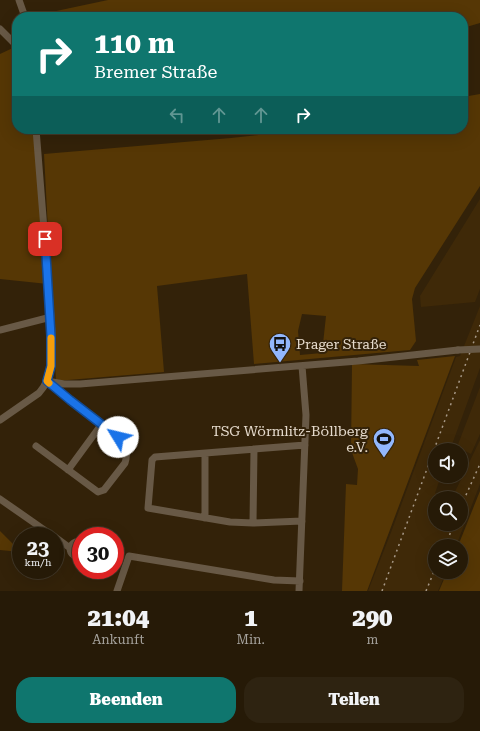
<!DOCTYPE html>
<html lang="de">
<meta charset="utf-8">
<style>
:root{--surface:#261a07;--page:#2e2311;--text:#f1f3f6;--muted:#a4a19b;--line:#423828;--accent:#0f766e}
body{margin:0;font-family:"Roboto Serif",serif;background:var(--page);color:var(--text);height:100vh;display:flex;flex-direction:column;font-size:15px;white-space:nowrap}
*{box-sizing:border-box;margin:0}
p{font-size:13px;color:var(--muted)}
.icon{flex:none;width:22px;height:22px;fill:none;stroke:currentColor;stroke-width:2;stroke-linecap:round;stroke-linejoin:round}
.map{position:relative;height:591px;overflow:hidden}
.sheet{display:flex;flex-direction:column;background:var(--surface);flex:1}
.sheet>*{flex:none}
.top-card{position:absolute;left:12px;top:12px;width:456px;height:122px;border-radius:16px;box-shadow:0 4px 16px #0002,0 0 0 1px var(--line);background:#0f766e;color:#fff;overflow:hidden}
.fabs{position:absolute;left:428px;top:443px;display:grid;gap:8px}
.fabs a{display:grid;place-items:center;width:40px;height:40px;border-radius:50%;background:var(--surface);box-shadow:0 4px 16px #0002,0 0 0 1px var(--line);font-size:20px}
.speed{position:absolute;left:12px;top:527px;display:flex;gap:8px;font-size:20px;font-weight:700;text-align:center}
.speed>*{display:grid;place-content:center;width:52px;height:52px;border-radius:50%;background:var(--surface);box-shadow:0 4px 16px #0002,0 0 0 1px var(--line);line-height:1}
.speed small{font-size:10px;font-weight:400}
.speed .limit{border:6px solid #d22;background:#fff;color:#111}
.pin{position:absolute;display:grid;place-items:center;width:34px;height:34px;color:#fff;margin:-17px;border-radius:8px;box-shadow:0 2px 6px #0006}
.me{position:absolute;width:44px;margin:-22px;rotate:306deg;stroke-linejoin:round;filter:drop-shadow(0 0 3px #0008)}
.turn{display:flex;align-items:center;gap:14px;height:84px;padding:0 16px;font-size:18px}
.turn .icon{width:52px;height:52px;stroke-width:2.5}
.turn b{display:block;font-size:28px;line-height:34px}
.lanes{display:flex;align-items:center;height:38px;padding:0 16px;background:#0003;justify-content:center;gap:20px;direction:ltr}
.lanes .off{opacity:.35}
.eta{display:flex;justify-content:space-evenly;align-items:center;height:68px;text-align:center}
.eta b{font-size:24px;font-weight:800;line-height:28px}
.button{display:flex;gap:8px;margin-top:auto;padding:8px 16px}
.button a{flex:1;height:46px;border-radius:16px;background:var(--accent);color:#fff;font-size:16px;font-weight:800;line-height:46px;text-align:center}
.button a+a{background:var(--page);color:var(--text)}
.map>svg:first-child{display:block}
</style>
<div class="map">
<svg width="480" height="591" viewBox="0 0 480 591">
<rect width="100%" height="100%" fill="#332209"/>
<path fill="#3f2908" d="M 480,199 L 480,289 L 475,302 L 421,307 L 420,296 Z
M 480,306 L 480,368 L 450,450 L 435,450 L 435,476 L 441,476 L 435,493 L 446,498 L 435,498 L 435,524 L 461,524 L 461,498 L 452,498 L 480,440 L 480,484 L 456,546 L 435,546 L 435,572 L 446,572 L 438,591 L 368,591 L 390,535 L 456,357 L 460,356 Z
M 480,387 L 480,434 L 471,454 L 457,447 Z"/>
<path fill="#563705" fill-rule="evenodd" d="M 108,0 L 480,0 L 480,23 L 463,28 L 463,17 L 28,17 Z
M 17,46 L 17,129 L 36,129 L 48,284 L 0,279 L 0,54 Z
M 480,94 L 480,186 L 415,288 L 412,299 L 416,341 L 410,350 L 254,364 L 247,274 L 157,286 L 164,372 L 56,381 L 44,154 L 231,138 L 313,129 L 463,129 L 463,97 ZM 302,314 L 326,316 L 322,353 L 300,355 L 298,331 Z
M 455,356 L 367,591 L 342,591 L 346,484 L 357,485 L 358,469 L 351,450 L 352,364 L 419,366 L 417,360 Z
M 480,491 L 480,591 L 439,591 L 447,572 L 461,572 L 461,546 L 458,546 Z
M 0,531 L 20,551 L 20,552 L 0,550 Z"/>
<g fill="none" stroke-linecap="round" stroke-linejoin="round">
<path stroke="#685946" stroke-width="7" d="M 19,0 L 25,17
M 0,29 L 17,46
M 0,330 L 51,317
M 47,381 L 64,384 L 80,384 L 358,361 L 458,350
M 0,420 L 39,393 C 57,373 52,341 51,317 L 36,129
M 36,446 L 98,492 L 104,490 L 125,463 L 126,459 L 127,447 L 124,441 L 59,392 L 47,381
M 68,470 L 101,425
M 0,499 L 53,536
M 205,518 L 205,454
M 302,521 L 253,523 L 230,522 L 148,508 L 152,460 L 155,457 L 305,445
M 253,523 L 254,449
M 55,537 L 70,548
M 81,543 C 76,540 72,543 70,548 C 70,554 75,558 81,555
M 117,591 L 129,556 L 274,580 L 300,581
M 299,591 L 306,415 L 302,366"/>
<path stroke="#a79988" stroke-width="1.5" stroke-dasharray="2 4" stroke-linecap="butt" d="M 461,506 L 480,464
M 445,546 L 454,524
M 382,591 L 480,325
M 426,591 L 435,569"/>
<path stroke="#685946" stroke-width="7" d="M 458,350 L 480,349"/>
</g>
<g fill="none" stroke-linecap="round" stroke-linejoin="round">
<g stroke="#114b97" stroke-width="10">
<path id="route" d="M 45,239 L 51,336 L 51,366 L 47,381 L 70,400 L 118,437"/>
</g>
<use href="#route" stroke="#1a73e8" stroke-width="7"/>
<path stroke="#f59e0b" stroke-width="7" d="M 49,383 L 47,381 L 51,366 L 51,338"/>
</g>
<defs>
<g id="bus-pin" transform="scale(1.15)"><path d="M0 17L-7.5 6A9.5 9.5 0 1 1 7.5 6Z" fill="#92b7fd" stroke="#332209"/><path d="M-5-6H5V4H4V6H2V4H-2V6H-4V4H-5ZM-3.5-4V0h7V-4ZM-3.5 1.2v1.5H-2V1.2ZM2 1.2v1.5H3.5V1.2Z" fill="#111"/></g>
<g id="stadium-pin" transform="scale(1.15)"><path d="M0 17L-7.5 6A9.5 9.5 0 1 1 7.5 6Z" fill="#92b7fd" stroke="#332209"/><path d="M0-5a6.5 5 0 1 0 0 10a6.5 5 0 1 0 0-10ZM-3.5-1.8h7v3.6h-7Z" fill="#111"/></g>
</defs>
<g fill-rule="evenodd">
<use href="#bus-pin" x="280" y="344"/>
<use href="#stadium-pin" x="384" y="439"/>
</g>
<g text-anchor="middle" stroke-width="4" stroke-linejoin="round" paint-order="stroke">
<g font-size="14" fill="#e5dacc" stroke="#332209" text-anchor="start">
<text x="296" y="349">Prager Straße</text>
<text x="368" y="436" text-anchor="end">TSG Wörmlitz-Böllberg<tspan x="368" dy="16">e.V.</tspan></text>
</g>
</g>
</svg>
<div class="fabs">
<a><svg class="icon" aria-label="sound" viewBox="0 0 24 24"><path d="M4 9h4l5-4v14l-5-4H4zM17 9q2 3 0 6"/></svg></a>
<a><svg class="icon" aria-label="search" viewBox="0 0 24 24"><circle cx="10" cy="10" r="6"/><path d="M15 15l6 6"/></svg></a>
<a><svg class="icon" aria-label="layers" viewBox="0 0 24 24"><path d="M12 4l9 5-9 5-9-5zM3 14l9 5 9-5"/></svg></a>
</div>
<div class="speed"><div>23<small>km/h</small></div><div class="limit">30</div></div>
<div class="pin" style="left:45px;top:239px;background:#d93025"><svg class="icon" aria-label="arrive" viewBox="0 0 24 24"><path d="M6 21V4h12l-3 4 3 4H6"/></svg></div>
<svg class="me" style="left:118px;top:437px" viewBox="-20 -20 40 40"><circle r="19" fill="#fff"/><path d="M0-13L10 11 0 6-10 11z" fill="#1a73e8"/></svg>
<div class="top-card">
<div class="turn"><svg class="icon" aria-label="right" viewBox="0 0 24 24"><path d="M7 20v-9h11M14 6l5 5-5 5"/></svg><div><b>110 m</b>Bremer Straße</div></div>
<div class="lanes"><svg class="icon off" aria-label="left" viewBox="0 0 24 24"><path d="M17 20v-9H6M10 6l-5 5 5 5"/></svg><svg class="icon off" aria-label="ahead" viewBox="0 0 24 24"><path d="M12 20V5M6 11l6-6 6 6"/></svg><svg class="icon off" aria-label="ahead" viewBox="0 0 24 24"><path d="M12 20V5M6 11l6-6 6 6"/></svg><svg class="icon" aria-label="right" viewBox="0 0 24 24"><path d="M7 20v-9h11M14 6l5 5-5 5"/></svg></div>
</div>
</div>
<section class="sheet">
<div class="eta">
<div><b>21:04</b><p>Ankunft</p></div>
<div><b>1</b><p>Min.</p></div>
<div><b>290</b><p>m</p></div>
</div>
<div class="button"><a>Beenden</a><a>Teilen</a></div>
</section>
